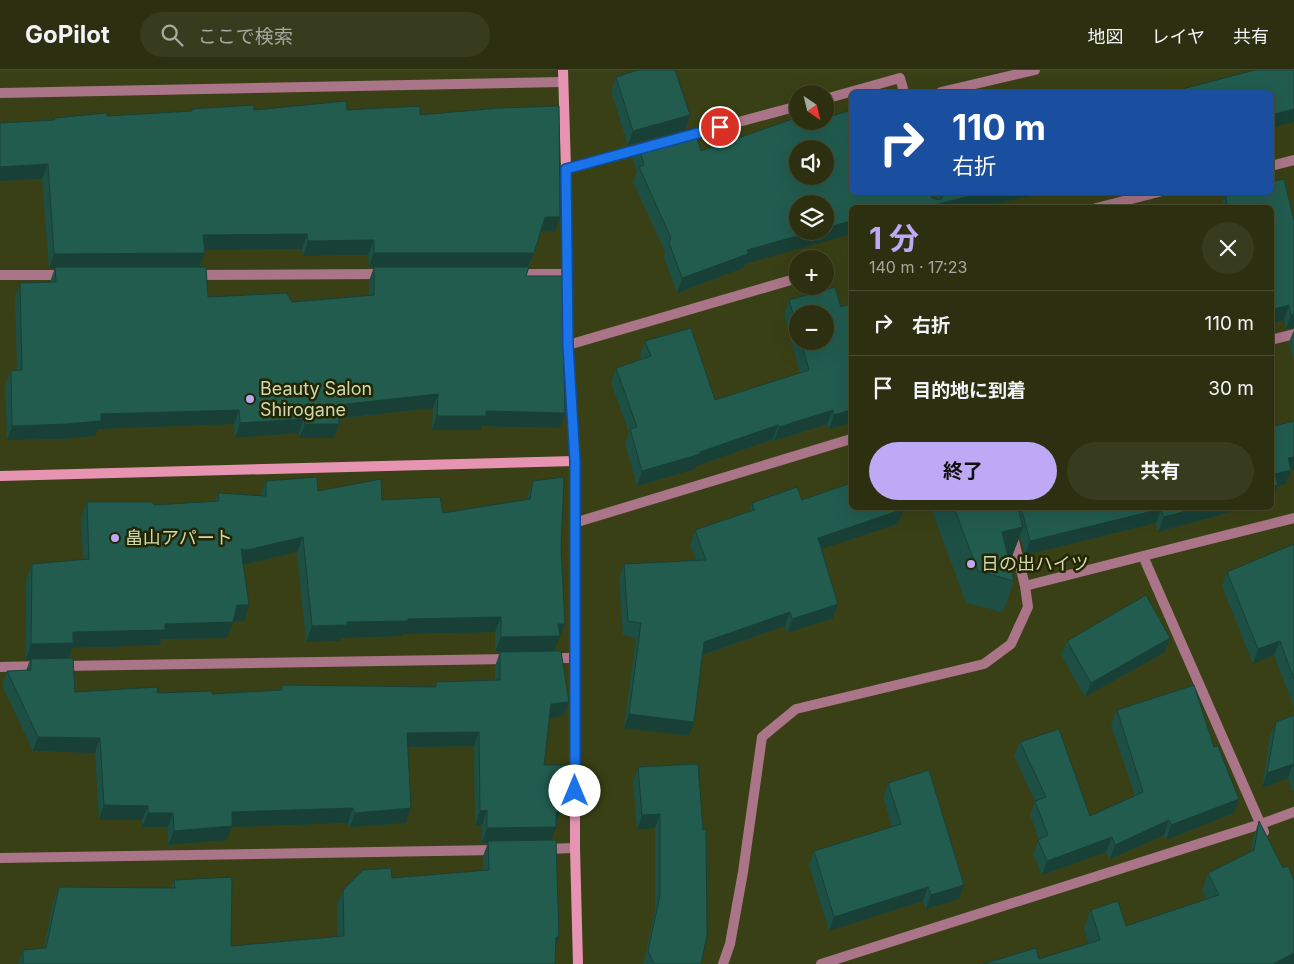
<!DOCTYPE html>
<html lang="ja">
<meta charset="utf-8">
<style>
:root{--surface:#2c3010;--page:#383c1e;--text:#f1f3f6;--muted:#a6a99f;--line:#484b30;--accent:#bda9f5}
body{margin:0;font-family:Inter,"Noto Sans JP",sans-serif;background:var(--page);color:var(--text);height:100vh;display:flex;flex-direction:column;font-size:19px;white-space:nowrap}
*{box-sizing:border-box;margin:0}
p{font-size:16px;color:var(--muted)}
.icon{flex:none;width:28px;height:28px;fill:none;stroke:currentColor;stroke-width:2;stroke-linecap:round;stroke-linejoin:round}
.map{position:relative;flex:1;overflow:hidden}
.side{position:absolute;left:849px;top:135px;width:425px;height:305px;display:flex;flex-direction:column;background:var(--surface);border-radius:8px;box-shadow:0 5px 20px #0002,0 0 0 1px var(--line)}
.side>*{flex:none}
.hud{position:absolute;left:849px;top:20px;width:425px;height:105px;border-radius:8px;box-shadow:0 5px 20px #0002,0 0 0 1px var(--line);background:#1a4fa0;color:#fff;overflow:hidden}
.needle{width:32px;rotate:145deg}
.fabs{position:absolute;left:789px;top:15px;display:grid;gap:10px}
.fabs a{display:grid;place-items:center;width:45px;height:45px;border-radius:50%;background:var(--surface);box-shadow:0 5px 20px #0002,0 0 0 1px var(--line);font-size:25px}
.pin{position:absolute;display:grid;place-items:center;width:42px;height:42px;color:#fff;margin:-21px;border:2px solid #fff;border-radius:50%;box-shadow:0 1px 5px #0007}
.me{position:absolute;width:55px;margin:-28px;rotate:0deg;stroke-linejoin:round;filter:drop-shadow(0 0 4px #0008)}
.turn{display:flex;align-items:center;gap:18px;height:105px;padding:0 20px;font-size:22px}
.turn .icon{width:65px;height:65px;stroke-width:2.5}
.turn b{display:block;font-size:35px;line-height:42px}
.round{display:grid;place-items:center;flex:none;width:52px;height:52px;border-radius:26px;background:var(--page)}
.overview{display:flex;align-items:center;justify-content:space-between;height:85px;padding:0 20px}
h1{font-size:30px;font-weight:700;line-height:38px;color:var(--accent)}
.primary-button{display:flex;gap:10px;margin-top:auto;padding:10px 20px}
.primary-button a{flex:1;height:58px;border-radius:30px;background:var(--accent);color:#111;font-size:20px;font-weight:700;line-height:58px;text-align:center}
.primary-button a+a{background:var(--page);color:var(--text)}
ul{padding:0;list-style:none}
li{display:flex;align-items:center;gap:15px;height:65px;padding:0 20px;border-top:1px solid var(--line)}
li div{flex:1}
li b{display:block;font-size:19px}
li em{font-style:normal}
header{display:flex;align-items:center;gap:30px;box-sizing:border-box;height:70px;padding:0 25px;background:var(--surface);border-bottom:1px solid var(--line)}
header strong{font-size:24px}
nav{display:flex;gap:28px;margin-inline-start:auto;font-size:18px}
.search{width:350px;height:45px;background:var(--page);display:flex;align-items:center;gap:12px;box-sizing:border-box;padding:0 18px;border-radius:28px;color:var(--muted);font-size:19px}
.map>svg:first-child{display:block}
</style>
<header>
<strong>GoPilot</strong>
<div class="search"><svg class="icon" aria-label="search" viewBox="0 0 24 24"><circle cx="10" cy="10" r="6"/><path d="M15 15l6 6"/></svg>ここで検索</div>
<nav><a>地図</a><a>レイヤ</a><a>共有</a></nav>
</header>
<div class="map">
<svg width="1294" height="894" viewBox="0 0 1294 894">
<rect width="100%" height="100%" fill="#3a4015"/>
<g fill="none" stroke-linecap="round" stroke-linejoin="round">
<path stroke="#aa7588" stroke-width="10" d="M 941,22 L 1035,0
M 0,23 L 563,12
M 825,29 L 900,8 L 904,22
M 683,67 L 798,36
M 1271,96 L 1294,90
M 566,99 L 647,77
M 1096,138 L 1159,122
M 514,204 L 568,204
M 0,205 L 64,205
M 194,205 L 384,204
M 1271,270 L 1294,264
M 568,275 L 798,208
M 574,453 L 851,369
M 1025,516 L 1143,486
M 549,588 L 576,588
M 62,596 L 510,589
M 0,597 L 40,596
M 1264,762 L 1143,486 L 1294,448
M 544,779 L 575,778
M 0,788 L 497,780
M 723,894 L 730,874 L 743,802 L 762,667 L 796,639 L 984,594 L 1011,574 L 1028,537 L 1025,516 L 1006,438
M 821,894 L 1261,754 L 1294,742"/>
<path stroke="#e794b3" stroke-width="10" d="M 563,0 L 566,99 L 568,275 L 575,391 L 575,778 L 578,894
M 0,406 L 575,391"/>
</g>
<path fill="#1d4f44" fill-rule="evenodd" d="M 616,7 L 690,45 L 685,60 L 628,75 L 611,22 Z
M 192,39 L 254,40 L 347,40 L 420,45 L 555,162 L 540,161 L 526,206 L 565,343 L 560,358 L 482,356 L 481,360 L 432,360 L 433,338 L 339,349 L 339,354 L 334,368 L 299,368 L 299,363 L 235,368 L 234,354 L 98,359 L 95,366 L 61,369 L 7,370 L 5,315 L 11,301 L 17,300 L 15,228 L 20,213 L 50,212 L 55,198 L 49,198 L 42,109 L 0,111 L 0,53 L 54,50 L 54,48 L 107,46 L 191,41 ZM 302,179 L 303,186 L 368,185 L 369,197 L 374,197 L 369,211 L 369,225 L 292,232 L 208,227 L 200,197 L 205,183 L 204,180 Z
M 638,74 L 701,81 L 851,122 L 932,128 L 937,129 L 935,122 L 1057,122 L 1043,126 L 1042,123 L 979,138 L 851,138 L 745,194 L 743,198 L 677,223 L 664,188 L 665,182 L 633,112 L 637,102 L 632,88 Z
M 1284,109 L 1294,151 L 1294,258 L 1286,259 L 1284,250 L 1271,253 L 1271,138 L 1220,138 L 1225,124 L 1232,122 L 1271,122 L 1271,112 Z
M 835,217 L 841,237 L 851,234 L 851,353 L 829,359 L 827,354 L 774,371 L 773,369 L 696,396 L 695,399 L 637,416 L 625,373 L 629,362 L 611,313 L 616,298 L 641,290 L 640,286 L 645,271 L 691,258 L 715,330 L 800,303 L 784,245 L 789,230 ZM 798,244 L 825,244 L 825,271 L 798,271 Z
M 1294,260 L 1294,290 L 1289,272 Z
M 266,411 L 318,421 L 382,430 L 443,443 L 527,429 L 533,411 L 561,479 L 559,570 L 558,570 L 554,581 L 569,632 L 563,646 L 549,648 L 544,695 L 561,742 L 551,770 L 559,867 L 556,877 L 555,894 L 18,894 L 23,880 L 44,878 L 53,833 L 59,817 L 171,818 L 174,810 L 231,876 L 338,867 L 337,835 L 343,820 L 392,808 L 483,801 L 483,786 L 488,773 L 482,773 L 482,755 L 475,755 L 474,676 L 408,677 L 411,738 L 406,753 L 350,757 L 348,753 L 232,757 L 227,770 L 168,775 L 168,757 L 142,757 L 142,750 L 99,750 L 95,683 L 33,681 L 2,615 L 7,601 L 26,601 L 30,590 L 26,590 L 26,510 L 32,494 L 83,490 L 81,448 L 87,432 L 154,435 L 215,432 L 218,423 L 260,426 ZM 297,482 L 306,572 L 341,571 L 342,568 L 402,566 L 403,564 L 495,562 L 495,582 L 500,582 L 495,596 L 495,610 L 436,612 L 434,617 L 282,615 L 280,620 L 212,624 L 75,622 L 68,588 L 72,578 L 159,575 L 162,569 L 227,568 L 233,551 L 244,551 L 249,535 L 243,495 Z
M 802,430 L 898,454 L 821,479 L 838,534 L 833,548 L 787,563 L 785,556 L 703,585 L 689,666 L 624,658 L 636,568 L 623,565 L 619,508 L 624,494 L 696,490 L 690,475 L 695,460 L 749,441 L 752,433 Z
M 931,438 L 1244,438 L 1158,462 L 1156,453 L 1025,485 L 1020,466 L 1011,489 L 1009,489 L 1014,511 L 1003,542 L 966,533 Z
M 1294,474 L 1294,637 L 1274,585 L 1253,594 L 1222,516 L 1227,502 Z
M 1170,568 L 1165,582 L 1085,627 L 1061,585 L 1067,571 Z
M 1117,640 L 1234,743 L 1166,770 L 1164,765 L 1110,789 L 1106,782 L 1042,805 L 1033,784 L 1039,770 L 1030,745 L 1035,731 L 1014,686 L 1020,672 L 1090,746 L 1135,726 L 1111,655 Z
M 1294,645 L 1294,720 L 1292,721 L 1288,708 L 1262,718 L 1270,666 L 1276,652 Z
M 698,694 L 701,894 L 643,894 L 655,840 L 655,758 L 637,760 L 633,712 L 638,697 Z
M 888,713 L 959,829 L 926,839 L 923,831 L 829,861 L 809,795 L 814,781 L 892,757 L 883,727 Z
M 1259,751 L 1283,798 L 1294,810 L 1039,889 L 1089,874 L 1084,858 L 1091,840 L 1126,856 L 1206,830 L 1202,821 L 1208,803 L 1251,782 L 1253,769 Z"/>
<path fill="#184037" d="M 1294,39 L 1294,52 L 1271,58 L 1271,45 Z
M 690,45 L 685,60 L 628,75 L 633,61 Z
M 48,94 L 42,109 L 0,111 L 0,97 Z
M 986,122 L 1042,123 L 979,138 L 923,138 Z
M 1044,122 L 1057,122 L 1043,126 Z
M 545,147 L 560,147 L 555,162 L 540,161 Z
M 851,151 L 851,164 L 745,194 L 743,198 L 677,223 L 682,208 L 747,180 L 815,161 L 825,161 L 825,158 Z
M 307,164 L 302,179 L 198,180 L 203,165 Z
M 374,170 L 368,185 L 303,186 L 308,171 Z
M 205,183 L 199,198 L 49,198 L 54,184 Z
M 374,183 L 534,183 L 528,197 L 369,197 Z
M 1289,235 L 1284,250 L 1271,253 L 1271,240 Z
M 1294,244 L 1294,258 L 1286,259 L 1291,245 Z
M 438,324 L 433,338 L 333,349 L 338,335 Z
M 239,340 L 234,354 L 98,359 L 95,366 L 61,369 L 7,370 L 12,356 L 101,344 Z
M 833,340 L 827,354 L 774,371 L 779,357 Z
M 851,340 L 851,353 L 829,359 L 834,345 Z
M 486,341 L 565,343 L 560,358 L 482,356 L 481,360 L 432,360 L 437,346 Z
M 304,349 L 299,363 L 235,368 L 240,353 Z
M 305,354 L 339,354 L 334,368 L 299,368 Z
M 778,355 L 773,369 L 696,396 L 695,399 L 637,416 L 642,401 L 700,382 Z
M 1294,387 L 1294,400 L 1291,400 L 1286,414 L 1277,416 L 1273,430 L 1271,430 L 1271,414 L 1275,404 L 1288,388 Z
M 1198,438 L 1244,438 L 1158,462 L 1164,447 Z
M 904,439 L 898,454 L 812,482 L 818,468 Z
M 1161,439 L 1156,453 L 1025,485 L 1030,471 Z
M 1023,457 L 1011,489 L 990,494 L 1002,462 Z
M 303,467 L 297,482 L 241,495 L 241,479 Z
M 838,534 L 833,548 L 787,563 L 792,549 Z
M 237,535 L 249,535 L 244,551 L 231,551 Z
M 790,542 L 785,556 L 699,586 L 704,572 Z
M 501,547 L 495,562 L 403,564 L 402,566 L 342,568 L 341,571 L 306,572 L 312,556 L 347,552 L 408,549 Z
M 233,552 L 227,568 L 162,569 L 159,575 L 72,578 L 68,589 L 26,590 L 31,574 L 73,562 L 165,554 Z
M 558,554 L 565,554 L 554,581 L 495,582 L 501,567 Z
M 1170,568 L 1165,582 L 1085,627 L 1091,613 Z
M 1280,571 L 1274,585 L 1253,594 L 1258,579 Z
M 569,632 L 563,646 L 546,649 L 551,634 Z
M 629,644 L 694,652 L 689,666 L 624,658 Z
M 479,662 L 474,676 L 402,677 L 407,663 Z
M 38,667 L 100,668 L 95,683 L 33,681 Z
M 1293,694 L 1288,708 L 1262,718 L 1267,703 Z
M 1239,729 L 1234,743 L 1166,770 L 1171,755 Z
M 104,735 L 148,736 L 142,750 L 99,750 Z
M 353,738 L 348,753 L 232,757 L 227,770 L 168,775 L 174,761 L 232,742 Z
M 411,738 L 406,753 L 350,757 L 355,743 Z
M 487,740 L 482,755 L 475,755 L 480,741 Z
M 556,742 L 561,742 L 555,756 Z
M 148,743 L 173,743 L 168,757 L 142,757 Z
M 660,744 L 655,758 L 637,760 L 642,745 Z
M 1169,750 L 1164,765 L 1110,789 L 1115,775 Z
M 556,757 L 551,772 L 488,771 L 488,773 L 482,773 L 487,758 Z
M 1112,767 L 1106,782 L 1042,805 L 1047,791 Z
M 964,815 L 959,829 L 926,839 L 931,825 Z
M 928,817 L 923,831 L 829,861 L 834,847 Z
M 556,867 L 559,867 L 554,883 Z
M 1294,883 L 1294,894 L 1273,894 Z"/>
<path fill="#225c4f" stroke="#184037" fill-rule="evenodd" d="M 638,0 L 675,0 L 690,45 L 633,61 L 616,7 Z
M 1255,0 L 1294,0 L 1294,39 L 1271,45 L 1271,22 L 1171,22 Z
M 346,31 L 347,40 L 420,36 L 420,45 L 498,38 L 559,36 L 560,147 L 545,147 L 534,183 L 374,183 L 374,170 L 308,171 L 307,164 L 203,165 L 205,183 L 54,184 L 48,94 L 0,97 L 0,53 L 55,50 L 54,48 L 107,43 L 107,46 L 192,41 L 192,39 L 254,35 L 254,40 Z
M 851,40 L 851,122 L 930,122 L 932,128 L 939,130 L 942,128 L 944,122 L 986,122 L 923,138 L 851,138 L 851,151 L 825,158 L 825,134 L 798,134 L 798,161 L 815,161 L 747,180 L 748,184 L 682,208 L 669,173 L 671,168 L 639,97 L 644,95 L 638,74 L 694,58 L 701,81 L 798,47 L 798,51 L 807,51 L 808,53 L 813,51 L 825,51 L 825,48 ZM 798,79 L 825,79 L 825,106 L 798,106 Z
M 1284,109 L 1294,151 L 1294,244 L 1291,245 L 1289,235 L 1271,240 L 1271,138 L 1228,138 L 1225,124 L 1232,122 L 1271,122 L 1271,112 Z
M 55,197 L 206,197 L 208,227 L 287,223 L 292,232 L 374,225 L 374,197 L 529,197 L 526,206 L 562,206 L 565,343 L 486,341 L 486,346 L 437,346 L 438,324 L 338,335 L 339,354 L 305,354 L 304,349 L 240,353 L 239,340 L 101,344 L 101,351 L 66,354 L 12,356 L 11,301 L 22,300 L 20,213 L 56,212 Z
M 835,217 L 841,237 L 851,234 L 851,340 L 834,345 L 833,340 L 779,357 L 778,355 L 700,382 L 700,384 L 642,401 L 630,359 L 637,357 L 616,298 L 651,286 L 645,271 L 691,258 L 715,330 L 809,300 L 801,271 L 825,271 L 825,244 L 798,244 L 798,260 L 789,230 Z
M 1294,351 L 1294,387 L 1288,388 L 1291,400 L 1275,404 L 1278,415 L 1271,417 L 1271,357 Z
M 317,407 L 318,421 L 381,409 L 382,430 L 440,427 L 443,443 L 530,429 L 533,411 L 564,407 L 561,479 L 565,554 L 558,554 L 560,566 L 501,567 L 501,547 L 408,549 L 408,551 L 347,552 L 347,555 L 312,556 L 303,467 L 247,480 L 241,479 L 249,535 L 237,535 L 233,552 L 165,554 L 165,560 L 73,562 L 73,573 L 31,574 L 32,494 L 89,489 L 87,432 L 153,432 L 154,435 L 219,431 L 218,423 L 266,426 L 266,411 Z
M 851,413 L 851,438 L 903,438 L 904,439 L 818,468 L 838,534 L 792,549 L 790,542 L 704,572 L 694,652 L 629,644 L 641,553 L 628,551 L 624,494 L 706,490 L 695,460 L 754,440 L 752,433 L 797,417 L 802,430 Z
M 954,438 L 1018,438 L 1023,457 L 1002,462 L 1014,511 L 978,501 Z
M 1021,438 L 1198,438 L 1164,447 L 1161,439 L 1030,471 Z
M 1294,474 L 1294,609 L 1280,571 L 1258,579 L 1227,502 Z
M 1146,525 L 1170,568 L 1091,613 L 1067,571 Z
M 561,581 L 569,632 L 551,634 L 544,695 L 566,695 L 561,742 L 556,742 L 556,757 L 487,758 L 487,740 L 480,741 L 479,662 L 407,663 L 411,738 L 355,743 L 353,738 L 232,742 L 232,756 L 174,761 L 173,743 L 148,743 L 148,736 L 104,735 L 100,668 L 38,667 L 7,601 L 31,600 L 31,589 L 73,588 L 75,622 L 158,617 L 157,623 L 212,621 L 212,624 L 282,620 L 282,615 L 436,617 L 436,612 L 500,610 L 500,582 Z
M 1194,615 L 1214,677 L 1218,676 L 1239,729 L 1171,755 L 1169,750 L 1115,775 L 1112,767 L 1047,791 L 1038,770 L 1048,765 L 1035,731 L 1046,727 L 1020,672 L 1059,659 L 1090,746 L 1143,722 L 1117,640 Z
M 1294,645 L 1294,697 L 1293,694 L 1267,703 L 1276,652 Z
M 698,694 L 703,760 L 706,760 L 707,866 L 701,894 L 654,894 L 648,881 L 660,825 L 660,744 L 642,745 L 638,697 Z
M 929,700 L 964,815 L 931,825 L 928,817 L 834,847 L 814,781 L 901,754 L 888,713 Z
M 1259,751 L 1283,798 L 1288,796 L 1294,810 L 1294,883 L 1273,894 L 983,894 L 1036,878 L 1039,889 L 1100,870 L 1091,840 L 1118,831 L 1126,856 L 1219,825 L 1208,803 L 1254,780 Z
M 556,770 L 559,867 L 556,867 L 555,894 L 23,894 L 23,880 L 46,878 L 59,817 L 175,818 L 174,810 L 232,807 L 231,876 L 344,866 L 343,820 L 363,800 L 391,798 L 392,808 L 489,800 L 488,771 Z"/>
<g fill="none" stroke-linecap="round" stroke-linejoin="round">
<g stroke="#114b97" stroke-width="12">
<path id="route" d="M 575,721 L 575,391 L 568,275 L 566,99 L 720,57"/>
</g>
<use href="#route" stroke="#1a73e8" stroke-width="9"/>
</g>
<g fill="#bda9f5" stroke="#222603" stroke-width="2">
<circle cx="250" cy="329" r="5"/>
<circle cx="115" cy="468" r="5"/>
<circle cx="971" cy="494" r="5"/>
</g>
<g text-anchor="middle" stroke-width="5" stroke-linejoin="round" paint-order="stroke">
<g font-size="18" fill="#d0d8b0" stroke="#222603" text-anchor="start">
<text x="260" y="325">Beauty Salon<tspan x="260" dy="21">Shirogane</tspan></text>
<text x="125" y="474">畠山アパート</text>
<text x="981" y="500">日の出ハイツ</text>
</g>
</g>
</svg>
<div class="fabs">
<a><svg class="needle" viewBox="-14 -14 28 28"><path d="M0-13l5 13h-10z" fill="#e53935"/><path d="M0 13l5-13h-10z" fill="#a6a99f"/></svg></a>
<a><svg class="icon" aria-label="sound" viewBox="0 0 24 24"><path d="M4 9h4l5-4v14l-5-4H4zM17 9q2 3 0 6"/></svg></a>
<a><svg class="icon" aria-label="layers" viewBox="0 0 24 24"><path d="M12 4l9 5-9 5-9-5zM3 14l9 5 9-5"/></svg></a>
<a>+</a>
<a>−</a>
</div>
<div class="pin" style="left:720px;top:57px;background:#d93025"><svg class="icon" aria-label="arrive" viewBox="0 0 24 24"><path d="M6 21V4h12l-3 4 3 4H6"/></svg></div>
<svg class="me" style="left:575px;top:721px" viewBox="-20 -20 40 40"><circle r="19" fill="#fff"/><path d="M0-13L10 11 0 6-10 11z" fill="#1a73e8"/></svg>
<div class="hud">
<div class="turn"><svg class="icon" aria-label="right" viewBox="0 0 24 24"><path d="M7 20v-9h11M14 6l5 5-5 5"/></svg><div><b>110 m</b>右折</div></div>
</div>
<section class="side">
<div class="overview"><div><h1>1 分</h1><p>140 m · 17:23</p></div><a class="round"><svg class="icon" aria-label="close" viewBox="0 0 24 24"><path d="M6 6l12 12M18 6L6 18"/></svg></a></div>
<ul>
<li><svg class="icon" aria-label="right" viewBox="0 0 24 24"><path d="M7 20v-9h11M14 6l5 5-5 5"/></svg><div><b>右折</b></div><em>110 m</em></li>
<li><svg class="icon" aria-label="arrive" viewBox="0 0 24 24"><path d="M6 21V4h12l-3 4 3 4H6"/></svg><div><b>目的地に到着</b></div><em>30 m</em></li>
</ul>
<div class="primary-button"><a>終了</a><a>共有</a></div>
</section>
</div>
